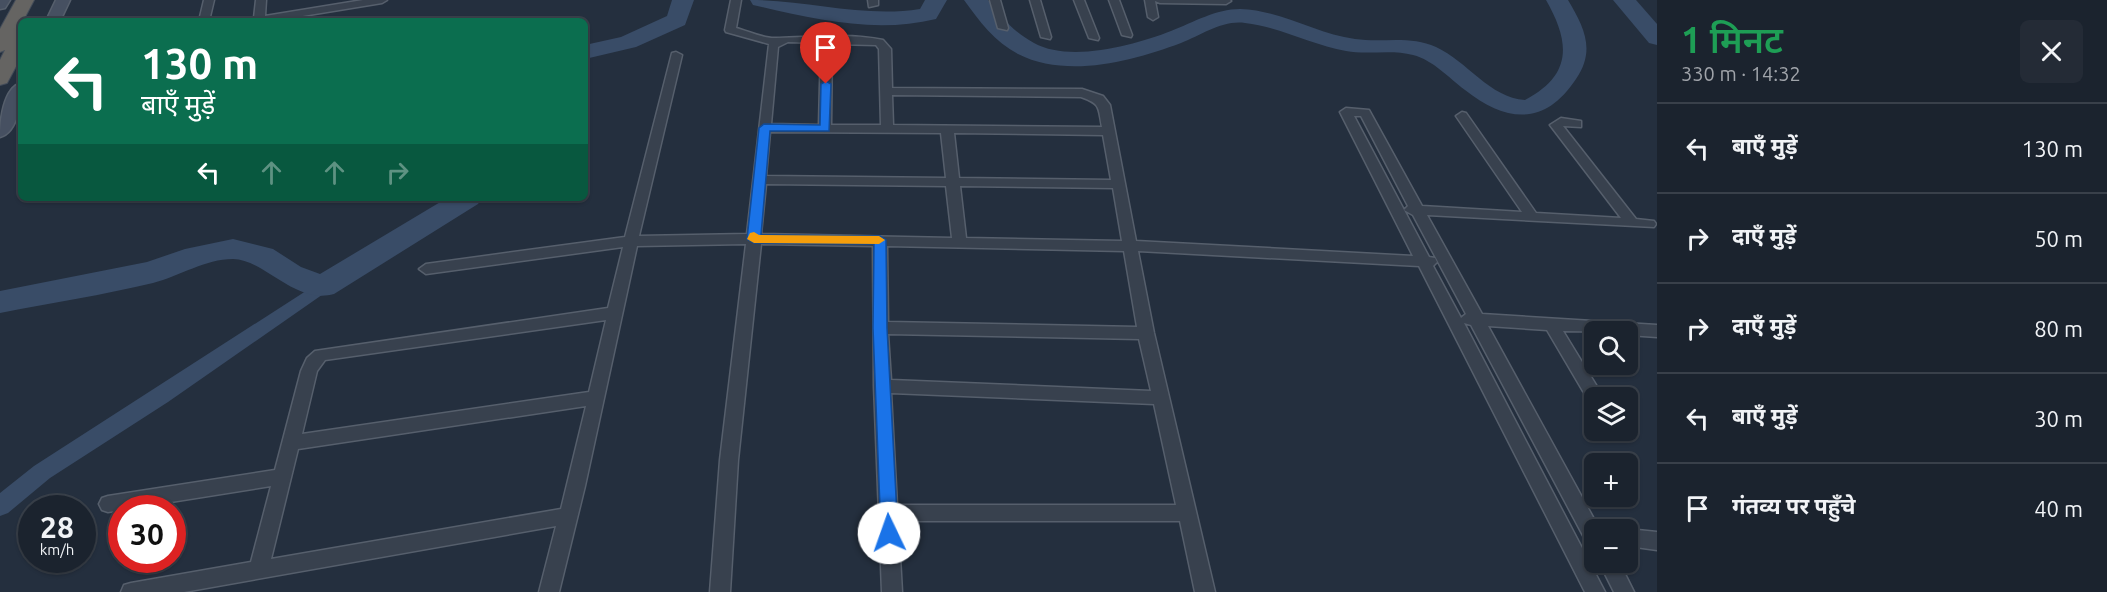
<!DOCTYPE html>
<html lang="hi">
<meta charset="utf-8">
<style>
:root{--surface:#1b232e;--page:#242b36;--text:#f1f3f6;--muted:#a0a4aa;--line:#39404a}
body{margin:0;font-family:Ubuntu,"Noto Sans Devanagari",sans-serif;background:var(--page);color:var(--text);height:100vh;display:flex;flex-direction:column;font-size:22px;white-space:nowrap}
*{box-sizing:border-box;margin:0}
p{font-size:20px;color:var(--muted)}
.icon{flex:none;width:33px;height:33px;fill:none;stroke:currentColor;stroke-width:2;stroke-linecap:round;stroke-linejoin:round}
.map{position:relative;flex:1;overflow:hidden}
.drawer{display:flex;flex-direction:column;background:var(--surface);width:450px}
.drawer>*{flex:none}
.top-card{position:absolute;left:18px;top:18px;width:570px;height:183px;border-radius:9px;box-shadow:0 2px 4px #0004,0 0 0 2px var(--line);background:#0b6e4f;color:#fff;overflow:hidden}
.fabs{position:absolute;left:1584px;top:321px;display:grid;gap:12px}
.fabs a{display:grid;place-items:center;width:54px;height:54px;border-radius:9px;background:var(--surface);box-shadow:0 2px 4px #0004,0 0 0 2px var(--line);font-size:30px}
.speed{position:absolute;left:18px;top:495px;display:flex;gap:12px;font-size:30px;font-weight:700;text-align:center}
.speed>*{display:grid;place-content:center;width:78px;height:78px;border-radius:50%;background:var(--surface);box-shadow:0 2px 4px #0004,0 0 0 2px var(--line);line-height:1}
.speed small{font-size:15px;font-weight:400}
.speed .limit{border:9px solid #d22;background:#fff;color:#111}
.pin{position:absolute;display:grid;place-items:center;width:51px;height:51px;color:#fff;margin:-62px -26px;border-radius:50% 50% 50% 0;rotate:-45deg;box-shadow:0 0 6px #0007}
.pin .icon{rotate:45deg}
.me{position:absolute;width:66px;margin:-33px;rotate:357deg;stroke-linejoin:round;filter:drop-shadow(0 0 4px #0008)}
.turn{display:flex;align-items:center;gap:21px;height:126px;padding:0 24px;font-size:27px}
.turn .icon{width:78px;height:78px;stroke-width:2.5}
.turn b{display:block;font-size:42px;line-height:51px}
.lanes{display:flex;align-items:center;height:57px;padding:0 24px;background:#0003;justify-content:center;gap:30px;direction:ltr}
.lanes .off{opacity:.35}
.round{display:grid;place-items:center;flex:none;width:63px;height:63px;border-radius:9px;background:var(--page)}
.overview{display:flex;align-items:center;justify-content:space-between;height:102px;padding:0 24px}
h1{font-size:36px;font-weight:600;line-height:45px;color:#1e9e55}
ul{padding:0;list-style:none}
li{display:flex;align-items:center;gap:18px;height:90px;padding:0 24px;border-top:2px solid var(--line)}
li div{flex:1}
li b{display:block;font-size:22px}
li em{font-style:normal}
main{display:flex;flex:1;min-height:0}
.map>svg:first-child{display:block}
</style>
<main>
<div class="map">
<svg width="1657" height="592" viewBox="0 0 1657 592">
<rect width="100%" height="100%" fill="#242f3e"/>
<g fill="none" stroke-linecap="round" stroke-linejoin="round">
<path fill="#394c67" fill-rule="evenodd" d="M 323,280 L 329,282 L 332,286 L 329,290 L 168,402 L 50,478 L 8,513 L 0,516 L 0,493 L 34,466 Z"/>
<path fill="#394c67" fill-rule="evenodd" d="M 672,0 L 694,0 L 685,25 L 636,47 L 585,59 L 585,45 L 621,37 L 667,16 Z
M 750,0 C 808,0 863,18 920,9 L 925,0 L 947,0 L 936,19 C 875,34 813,19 753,5 Z
M 964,0 L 988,0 C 1002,17 1013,32 1034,43 C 1070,63 1135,45 1171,31 C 1194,22 1216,9 1240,9 C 1280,10 1316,34 1355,39 C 1383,43 1410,35 1436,47 C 1467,61 1490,98 1525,100 C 1573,75 1570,42 1546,0 L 1568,0 C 1584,27 1596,50 1576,79 C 1545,126 1507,123 1465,90 C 1449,78 1433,60 1413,55 C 1392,49 1368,55 1346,51 C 1312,45 1280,27 1245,23 C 1222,20 1202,35 1181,43 C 1133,61 1067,79 1018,54 C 995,42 979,21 964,0 Z
M 1613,0 L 1636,0 L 1657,24 L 1657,45 L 1649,43 Z
M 447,198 L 482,198 L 478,204 L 334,294 C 295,305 264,259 233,259 C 205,259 180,276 153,283 C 103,295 51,303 0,313 L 0,291 L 147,262 L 185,249 L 233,239 L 273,249 L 301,267 L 320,274 Z"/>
<g stroke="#565f6c" stroke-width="3">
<path id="minor" d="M 204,0 L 214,0 L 209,21 L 199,21 Z
M 256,0 L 266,0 L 265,16 L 363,0 L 387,0 L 382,3 L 272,21 L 248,21 L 254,18 Z
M 731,0 L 741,0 L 736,28 C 748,31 764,39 776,38 C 808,37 851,33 883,40 L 891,49 L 892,88 L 1082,89 L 1103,96 L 1110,105 L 1136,241 L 1413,256 L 1340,112 L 1346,108 L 1369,110 L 1422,206 L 1522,212 L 1456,116 L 1462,112 L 1466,113 L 1536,213 L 1621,218 L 1550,125 L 1561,118 L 1581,121 L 1581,127 L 1563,126 L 1636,219 L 1654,221 L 1656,224 L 1654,227 L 1427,215 L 1482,314 L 1657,325 L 1657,337 L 1628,335 L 1628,332 L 1563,331 L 1604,398 L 1594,398 L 1594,404 L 1590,403 L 1547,330 L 1488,326 L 1600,530 L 1594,530 L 1594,546 L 1587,543 L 1471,325 L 1464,323 L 1605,592 L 1585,592 L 1419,266 L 1138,251 L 1154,333 L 1215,592 L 1195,592 L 1180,521 L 898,521 L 902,592 L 882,592 L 874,386 L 873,246 L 761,244 L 738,460 L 730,592 L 710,592 L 720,460 L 746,244 L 637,246 L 585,486 L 559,592 L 539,592 L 556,526 L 184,592 L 121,592 L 124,585 L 131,583 L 251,562 L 271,486 L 108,512 L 102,510 L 99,504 L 102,498 L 108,496 L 275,470 L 301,371 L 307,358 L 315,351 L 608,308 L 623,247 L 426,274 L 419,269 L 426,264 L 625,237 L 672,53 L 676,52 L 682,55 L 639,236 L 747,234 L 769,44 L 726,32 L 725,30 ZM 788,42 L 821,43 L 819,125 L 771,124 L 778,47 ZM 832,44 L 876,45 L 879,49 L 881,125 L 831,125 ZM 892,95 L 1081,97 C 1101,104 1098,107 1102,127 L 893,125 ZM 1354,116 L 1361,116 L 1408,206 L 1404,210 L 1413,215 L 1466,314 L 1461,318 L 1433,266 L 1437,262 L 1435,258 L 1429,257 ZM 770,132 L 941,133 L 946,178 L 766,176 ZM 954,133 L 1103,135 L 1111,180 L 959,178 ZM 766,184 L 946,186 L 952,238 L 761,234 ZM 960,186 L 1113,188 L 1122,241 L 966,238 ZM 887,246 L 1124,251 L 1137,327 L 888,322 ZM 606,320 L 589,392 L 302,434 L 317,371 L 325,360 ZM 888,334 L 1139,339 L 1151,391 L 891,380 ZM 891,393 L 1154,404 L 1176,505 L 897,505 ZM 586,406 L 561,509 L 271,559 L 298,449 Z
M 868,0 L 878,0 L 878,5 L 869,7 Z
M 990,0 L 1000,0 L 1008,28 L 1007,30 L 998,28 Z
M 1030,0 L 1040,0 L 1051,37 L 1050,39 L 1041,37 Z
M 1074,0 L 1084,0 L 1099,38 L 1098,40 L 1089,38 Z
M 1109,0 L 1119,0 L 1132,35 L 1131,37 L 1122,35 Z
M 1145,0 L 1230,0 L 1231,1 L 1226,4 L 1160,3 L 1155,1 L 1158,17 L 1153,20 L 1148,17 Z
M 1628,529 L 1657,532 L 1657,550 L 1628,546 Z
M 1599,562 L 1619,562 L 1634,592 L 1614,592 Z"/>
</g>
<g stroke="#565f6c" stroke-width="3">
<path id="secondary" d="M 0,0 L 10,0 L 5,8 L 0,9 Z
M 56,0 L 70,0 L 60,21 L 46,21 Z
M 21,83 C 21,99 19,132 0,137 C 0,122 3,88 21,83 Z"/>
</g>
<g stroke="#434c59" stroke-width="2">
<path id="trunk" d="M 16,0 L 34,0 L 16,34 L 21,32 L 21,57 L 7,83 L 0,85 L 0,60 L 5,50 L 0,52 L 0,29 Z"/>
</g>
<use href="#minor" fill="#38414e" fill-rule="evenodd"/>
<use href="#secondary" fill="#465061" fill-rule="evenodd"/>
<use href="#trunk" fill="#656462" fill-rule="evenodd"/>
</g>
<path fill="#1a73e8" stroke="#114b97" stroke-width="1.5" d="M 826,81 L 831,84 L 829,131 L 770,131 L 761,235 L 880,236 L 886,240 L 887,328 L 898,533 L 895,538 L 889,541 L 883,538 L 881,533 L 873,328 L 874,244 L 754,243 L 747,239 L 759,128 L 764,124 L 820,125 L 821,84 Z"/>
<path fill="#f59e0b" d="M 754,232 L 759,235 L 879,236 L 885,240 L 879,244 L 754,243 L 747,239 L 750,233 Z"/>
</svg>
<div class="fabs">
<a><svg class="icon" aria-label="search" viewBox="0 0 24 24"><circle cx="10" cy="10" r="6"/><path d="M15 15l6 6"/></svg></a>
<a><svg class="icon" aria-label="layers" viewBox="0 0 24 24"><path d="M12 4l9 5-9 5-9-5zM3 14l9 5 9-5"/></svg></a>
<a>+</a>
<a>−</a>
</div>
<div class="speed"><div>28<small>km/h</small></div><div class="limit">30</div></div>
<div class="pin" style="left:826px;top:84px;background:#d93025"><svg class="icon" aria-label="arrive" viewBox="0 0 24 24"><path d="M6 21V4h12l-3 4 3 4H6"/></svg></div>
<svg class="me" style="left:889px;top:533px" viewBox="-20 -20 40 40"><circle r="19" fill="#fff"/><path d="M0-13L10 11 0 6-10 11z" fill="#1a73e8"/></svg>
<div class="top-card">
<div class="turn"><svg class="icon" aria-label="left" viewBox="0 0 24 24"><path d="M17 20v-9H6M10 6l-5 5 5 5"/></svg><div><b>130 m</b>बाएँ मुड़ें</div></div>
<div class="lanes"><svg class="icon" aria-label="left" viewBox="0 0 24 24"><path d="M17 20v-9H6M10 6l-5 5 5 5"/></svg><svg class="icon off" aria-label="ahead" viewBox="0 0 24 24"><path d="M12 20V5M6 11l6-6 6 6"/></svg><svg class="icon off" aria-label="ahead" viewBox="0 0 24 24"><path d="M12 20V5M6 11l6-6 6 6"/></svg><svg class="icon off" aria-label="right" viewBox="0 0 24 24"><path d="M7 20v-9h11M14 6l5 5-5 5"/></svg></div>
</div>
</div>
<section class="drawer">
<div class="overview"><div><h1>1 मिनट</h1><p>330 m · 14:32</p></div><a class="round"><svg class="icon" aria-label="close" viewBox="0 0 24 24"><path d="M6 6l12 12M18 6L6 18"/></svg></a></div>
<ul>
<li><svg class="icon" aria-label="left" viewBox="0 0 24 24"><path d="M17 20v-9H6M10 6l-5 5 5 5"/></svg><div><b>बाएँ मुड़ें</b></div><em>130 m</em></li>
<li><svg class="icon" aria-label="right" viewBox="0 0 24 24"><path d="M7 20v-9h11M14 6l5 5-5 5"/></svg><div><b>दाएँ मुड़ें</b></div><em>50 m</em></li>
<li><svg class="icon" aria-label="right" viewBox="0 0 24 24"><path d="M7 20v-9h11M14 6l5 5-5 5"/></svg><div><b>दाएँ मुड़ें</b></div><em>80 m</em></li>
<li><svg class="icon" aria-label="left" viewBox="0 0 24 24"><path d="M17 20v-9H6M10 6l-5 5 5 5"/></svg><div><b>बाएँ मुड़ें</b></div><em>30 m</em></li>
<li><svg class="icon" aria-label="arrive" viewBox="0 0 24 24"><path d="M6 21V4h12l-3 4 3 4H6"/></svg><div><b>गंतव्य पर पहुँचे</b></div><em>40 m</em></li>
</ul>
</section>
</main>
